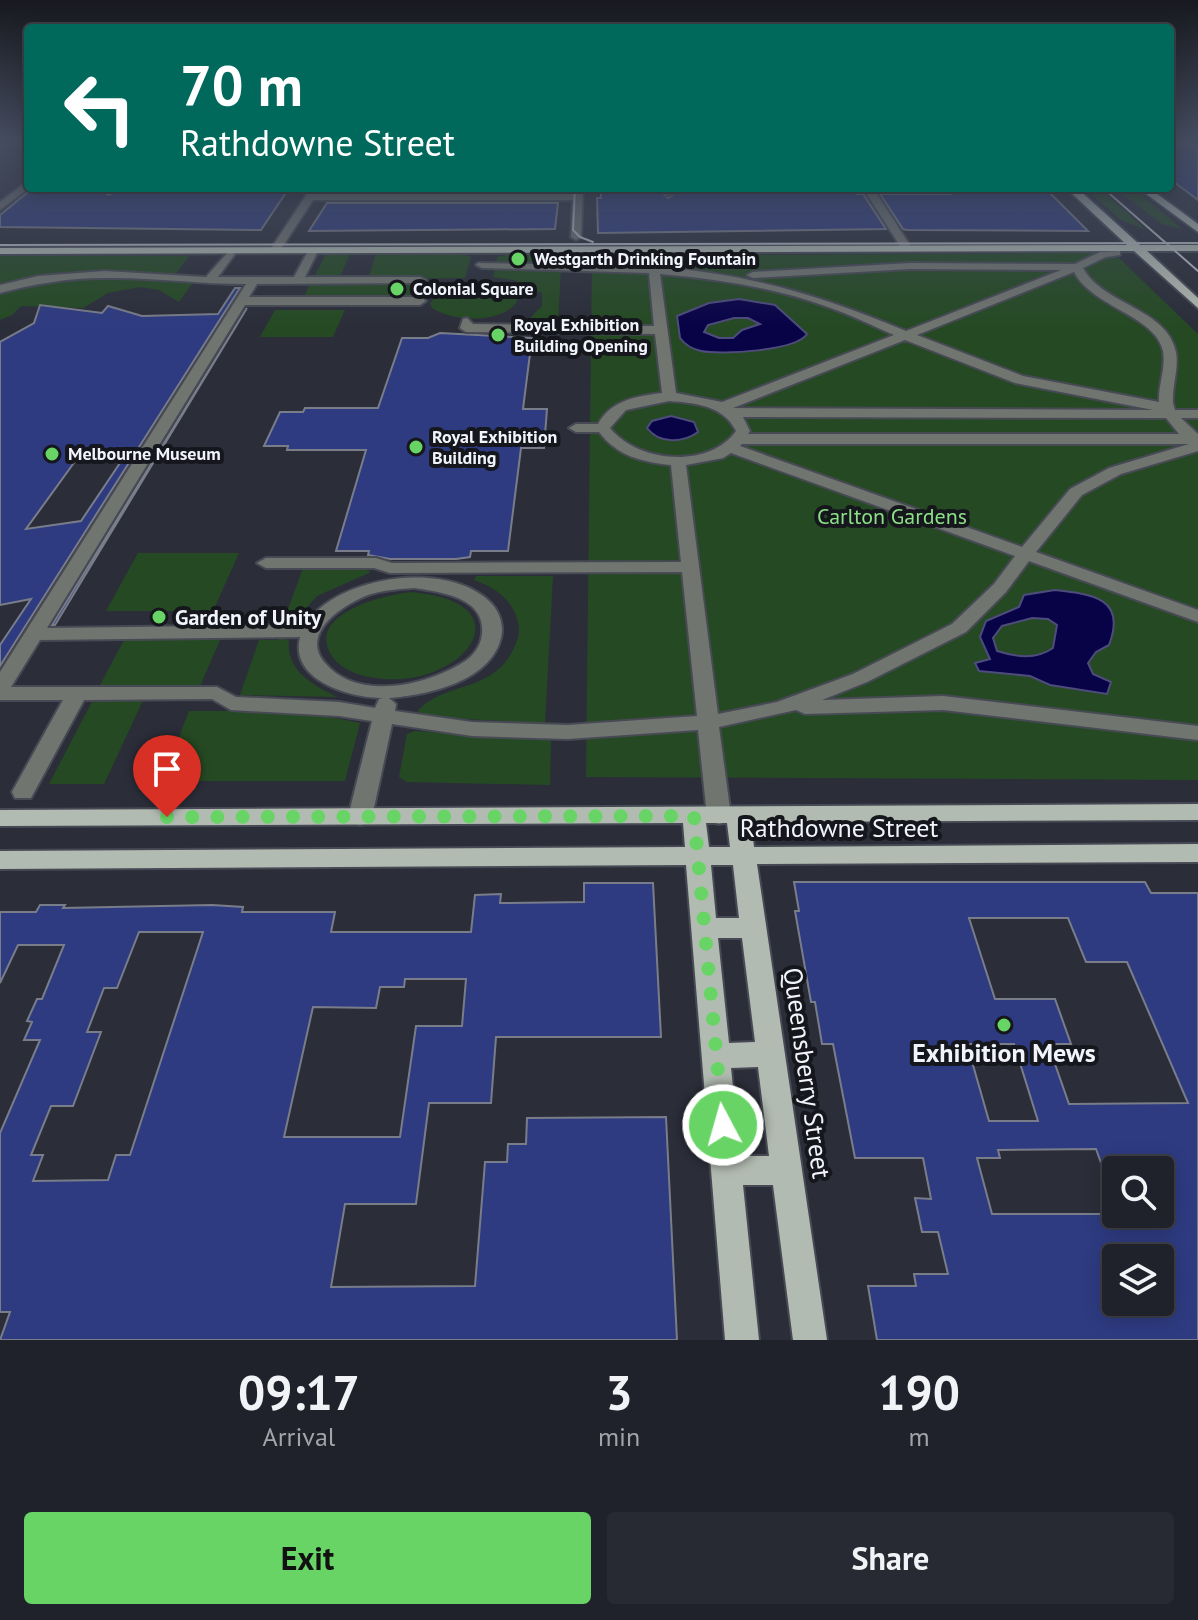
<!DOCTYPE html>
<style>
:root{--surface:#20222b;--page:#282a33;--text:#f1f3f6;--muted:#a2a4a9;--line:#3d3f47;--accent:#68d465}
body{margin:0;font-family:"PT Sans",sans-serif;background:var(--page);color:var(--text);height:100vh;display:flex;flex-direction:column;font-size:30px;white-space:nowrap}
*{box-sizing:border-box;margin:0}
p{font-size:26px;color:var(--muted)}
.icon{flex:none;width:44px;height:44px;fill:none;stroke:currentColor;stroke-width:2;stroke-linecap:round;stroke-linejoin:round}
.map{position:relative;height:1340px;overflow:hidden}
.drawer{display:flex;flex-direction:column;background:var(--surface);flex:1}
.drawer>*{flex:none}
.hud{position:absolute;left:24px;top:24px;width:1150px;height:168px;border-radius:8px;box-shadow:0 4px 20px #0003,0 0 0 2px var(--line);background:#00695c;color:#fff;overflow:hidden}
.buttons{position:absolute;left:1102px;top:1156px;display:grid;gap:16px}
.buttons a{display:grid;place-items:center;width:72px;height:72px;border-radius:8px;background:var(--surface);box-shadow:0 4px 20px #0003,0 0 0 2px var(--line);font-size:40px}
.pin{position:absolute;display:grid;place-items:center;width:68px;height:68px;color:#fff;margin:-82px -34px;border-radius:50% 50% 50% 0;rotate:-45deg;box-shadow:0 0 8px #0007}
.pin .icon{rotate:45deg}
.me{position:absolute;width:88px;margin:-44px;rotate:354deg;stroke-linejoin:round;filter:drop-shadow(0 0 6px #0008)}
.turn{display:flex;align-items:center;gap:28px;height:168px;padding:0 24px;font-size:36px}
.turn .icon{width:104px;height:104px;stroke-width:2.5}
.turn b{display:block;font-size:56px;line-height:68px}
.eta{display:flex;justify-content:space-evenly;align-items:center;height:136px;text-align:center}
.eta b{font-size:48px;font-weight:700;line-height:56px}
.cta{display:flex;gap:16px;margin-top:auto;padding:16px 24px}
.cta a{flex:1;height:92px;border-radius:8px;background:var(--accent);color:#111;font-size:32px;font-weight:700;line-height:92px;text-align:center}
.cta a+a{background:var(--page);color:var(--text)}
.map>svg:first-child{display:block}
</style>
<div class="map">
<svg width="1198" height="1340" viewBox="0 0 1198 1340">
<rect width="100%" height="100%" fill="#2b2e39"/>
<path fill="#254a23" d="M 1084,188 L 1100,188 L 1146,230 L 1121,220 Z
M 1115,188 L 1134,188 L 1182,229 L 1162,224 Z
M 1098,253 L 1119,258 L 1198,334 L 1198,780 L 586,777 L 592,256 Z
M 326,254 L 350,254 L 339,279 L 313,279 Z
M 376,254 L 461,254 L 471,257 L 465,278 L 368,279 Z
M 509,254 L 561,254 L 561,264 L 496,263 L 497,257 Z
M 0,256 L 189,256 L 174,276 L 197,277 L 179,302 L 159,290 L 140,287 L 108,293 L 83,308 L 21,306 L 12,315 L 0,320 Z
M 495,267 L 561,269 L 558,323 L 531,322 L 531,317 L 542,306 L 542,293 L 514,280 L 493,277 Z
M 420,281 L 415,298 L 303,298 L 311,282 Z
M 477,285 L 503,289 L 517,297 L 517,302 C 500,324 454,322 432,308 L 430,303 L 440,293 Z
M 275,310 L 345,310 L 333,337 L 260,337 Z
M 138,553 L 239,553 L 213,611 L 106,611 Z
M 303,568 L 363,568 L 371,572 L 317,596 L 292,624 L 282,626 Z
M 476,576 L 553,576 L 545,723 L 425,717 L 418,711 C 443,682 491,693 512,652 C 517,642 521,633 518,622 C 513,600 495,587 474,580 Z
M 411,592 C 536,603 456,698 365,676 C 352,673 337,666 330,653 C 309,612 386,595 411,592 Z
M 279,636 L 289,641 C 286,671 313,685 337,697 L 240,695 L 259,640 L 278,640 Z
M 124,640 L 220,640 L 200,686 L 99,687 Z
M 95,696 L 145,696 L 104,784 L 49,784 Z
M 189,711 C 246,711 304,710 360,723 L 345,781 L 162,781 Z
M 414,731 L 551,739 L 550,785 L 407,782 L 399,777 L 407,734 Z"/>
<path fill="#080247" stroke="#4e4b7d" stroke-width="2" fill-rule="evenodd" d="M 739,299 L 775,305 L 807,334 C 796,351 721,355 701,351 C 692,349 686,346 680,338 L 677,316 L 709,303 ZM 734,318 L 748,318 L 760,324 L 742,330 L 733,338 L 719,338 L 704,332 L 708,325 Z
M 671,416 L 694,422 L 698,432 C 683,443 659,444 647,428 L 652,421 Z
M 1055,590 C 1092,594 1127,598 1109,645 L 1096,652 L 1088,663 L 1093,674 L 1111,682 L 1107,694 L 1050,685 L 1030,676 L 979,671 L 975,663 L 990,659 L 980,637 L 986,621 L 1019,607 L 1024,595 ZM 1032,618 L 1048,619 L 1057,625 L 1053,648 C 1036,660 1016,657 997,651 L 993,638 L 1002,626 Z"/>
<path fill="#2e3b81" stroke="#797d89" stroke-width="2" fill-rule="evenodd" d="M 1170,144 L 1190,144 L 1198,149 L 1198,200 L 1170,179 Z
M 33,188 L 102,188 L 100,191 L 109,195 L 116,191 L 287,191 L 261,230 L 0,227 L 0,215 Z
M 342,188 L 484,188 L 484,191 L 340,191 Z
M 601,188 L 649,188 L 650,192 L 662,192 L 668,198 L 678,192 L 702,192 L 701,188 L 853,188 L 857,194 L 863,194 L 886,229 L 598,233 L 597,198 L 601,198 Z
M 946,188 L 1045,188 L 1088,231 L 907,230 L 903,229 L 880,194 L 951,194 Z
M 327,203 L 558,203 L 555,229 L 309,231 Z
M 235,288 L 240,288 L 0,666 L 0,645 L 31,599 L 0,605 L 0,342 L 34,323 L 40,305 L 102,313 L 108,306 L 142,316 L 218,314 ZM 76,460 L 122,460 L 81,521 L 26,529 Z
M 247,308 L 55,625 L 52,625 Z
M 440,333 L 532,338 L 523,409 L 547,409 L 544,448 L 521,448 L 508,551 L 471,551 L 470,557 L 456,559 L 390,559 L 368,555 L 369,551 L 336,551 L 366,450 L 287,450 L 288,446 L 264,446 L 280,412 L 303,412 L 305,408 L 378,408 L 402,338 L 428,338 Z
M 794,882 L 1145,882 L 1151,893 L 1198,893 L 1198,1340 L 877,1340 L 868,1286 L 916,1286 L 914,1274 L 948,1274 L 938,1232 L 922,1232 L 915,1198 L 931,1199 L 923,1158 L 855,1158 L 833,1044 L 822,1044 L 815,1002 L 811,1002 L 795,911 L 799,911 ZM 969,918 L 1068,918 L 1086,962 L 1127,962 L 1188,1103 L 1069,1104 L 1048,1044 L 1071,1044 L 1055,999 L 995,999 ZM 967,1044 L 1014,1044 L 1038,1121 L 989,1121 ZM 1096,1149 L 1113,1196 L 1116,1195 L 1116,1156 L 1160,1156 L 1160,1214 L 992,1214 L 977,1158 L 1000,1158 L 998,1150 ZM 1116,1258 L 1160,1258 L 1160,1302 L 1116,1302 Z
M 584,883 L 653,883 L 661,1037 L 496,1037 L 491,1103 L 429,1103 L 416,1204 L 345,1204 L 331,1287 L 475,1286 L 485,1162 L 507,1162 L 508,1144 L 526,1144 L 527,1118 L 666,1117 L 677,1340 L 0,1340 L 10,1312 L 0,1312 L 0,1133 L 40,1040 L 24,1040 L 32,1022 L 27,1021 L 37,999 L 42,999 L 64,945 L 18,945 L 0,983 L 0,912 L 36,912 L 40,905 L 65,905 L 63,908 L 212,905 L 243,907 L 242,912 L 335,912 L 331,932 L 471,932 L 475,895 L 501,894 L 500,903 L 584,902 ZM 139,932 L 203,932 L 130,1155 L 116,1155 L 108,1180 L 33,1181 L 43,1155 L 31,1155 L 51,1106 L 73,1106 L 101,1032 L 87,1032 L 104,988 L 117,988 ZM 405,979 L 466,979 L 462,1026 L 416,1026 L 400,1137 L 284,1137 L 313,1007 L 376,1008 L 380,987 L 404,987 Z"/>
<g fill="none" stroke-linecap="round" stroke-linejoin="round">
<g stroke="#474a54" stroke-width="4">
<path id="minor" d="M 28,181 L 29,188 L 0,210 L 0,202 Z
M 105,188 L 115,188 L 109,192 Z
M 311,188 L 321,188 L 317,194 L 573,194 L 573,188 L 583,188 L 581,237 L 576,240 L 571,237 L 573,200 L 313,200 L 279,252 L 271,252 L 270,250 Z
M 664,188 L 674,188 L 675,193 L 667,195 Z
M 863,188 L 873,188 L 911,247 L 910,249 L 902,249 Z
M 312,250 L 317,253 L 305,277 L 420,277 L 426,280 L 420,283 L 257,284 L 249,297 L 420,297 L 426,301 L 420,305 L 245,305 L 47,628 L 305,625 C 337,575 450,559 492,604 C 500,613 504,626 501,638 C 490,682 427,695 389,698 L 396,704 L 395,711 L 472,722 L 568,725 L 697,716 L 682,572 L 390,573 L 374,568 L 266,568 L 257,563 L 266,558 L 376,558 L 392,563 L 681,562 L 671,465 C 642,462 617,456 599,432 L 576,432 L 569,428 L 576,424 L 598,424 C 611,400 637,396 662,393 L 655,334 L 466,332 L 460,328 L 463,319 L 467,318 L 473,324 L 654,326 L 649,273 L 482,268 L 476,265 L 478,263 L 648,266 L 647,253 L 652,250 L 657,253 L 659,267 C 753,275 820,295 906,331 L 1061,270 L 910,269 L 753,278 L 747,275 L 753,272 L 910,263 L 1075,264 L 1100,252 L 1120,251 L 1120,255 L 1106,257 L 1083,268 C 1103,305 1167,308 1176,352 C 1179,368 1172,386 1173,403 L 1175,410 L 1198,410 L 1198,418 L 1181,418 L 1198,434 L 1198,451 L 1121,474 L 1082,495 L 1036,552 L 1198,610 L 1198,622 L 1029,561 L 1006,592 L 966,632 L 867,682 L 822,700 L 943,696 L 1198,726 L 1198,740 L 943,710 L 805,714 L 796,710 L 719,727 L 731,816 L 727,822 L 719,824 L 711,822 L 707,816 L 698,730 L 568,739 L 472,736 L 392,724 L 372,817 L 368,823 L 360,825 L 352,823 L 348,817 L 372,721 L 339,716 L 231,710 L 212,699 L 84,700 L 31,798 L 15,798 L 12,792 L 63,700 L 0,700 L 0,672 L 246,284 C 198,284 151,277 104,278 C 68,278 34,284 0,293 L 0,285 L 38,276 L 105,271 L 206,277 L 229,251 L 235,254 L 218,277 L 294,277 L 307,253 ZM 1074,272 C 1093,308 1155,315 1163,351 C 1166,368 1158,385 1159,402 L 1023,376 L 917,335 ZM 660,274 C 716,279 772,287 825,306 C 849,314 871,325 894,335 L 722,402 L 676,393 ZM 905,340 L 1015,383 L 1153,410 L 733,408 ZM 669,401 C 695,403 723,405 736,431 C 709,469 638,463 610,428 L 626,410 ZM 743,417 L 1166,418 L 1179,434 L 748,434 L 750,431 ZM 742,444 L 1189,444 L 1109,468 L 1070,489 L 1022,547 L 740,446 ZM 731,453 L 1015,556 L 994,584 L 952,624 L 853,674 L 777,702 L 718,714 L 686,465 L 723,458 ZM 414,588 C 440,592 486,597 482,634 C 481,646 473,657 462,663 C 425,686 357,701 325,663 C 298,632 347,602 371,594 C 385,590 400,589 414,588 ZM 300,637 C 289,681 351,698 383,698 L 379,699 L 375,708 L 339,702 L 236,697 L 217,687 L 11,687 L 40,640 Z"/>
</g>
<g stroke="#474a54" stroke-width="4">
<path id="major" d="M 1066,188 L 1077,188 L 1140,245 L 1198,245 L 1198,251 L 1147,251 L 1198,298 L 1198,308 L 1134,251 L 0,254 L 0,248 L 1127,245 Z
M 1138,188 L 1149,188 L 1198,224 L 1198,232 Z
M 1198,804 L 1198,820 L 751,822 L 754,847 L 1198,844 L 1198,862 L 757,864 L 827,1340 L 793,1340 L 773,1185 L 743,1185 L 759,1340 L 725,1340 L 686,865 L 0,869 L 0,851 L 685,847 L 683,823 L 0,826 L 0,810 ZM 706,823 L 727,823 L 730,847 L 709,847 ZM 711,865 L 733,865 L 739,918 L 716,918 ZM 718,938 L 742,938 L 755,1042 L 729,1043 ZM 758,1067 L 769,1156 L 740,1156 L 731,1068 Z"/>
</g>
<use href="#minor" fill="#717570" fill-rule="evenodd"/>
<use href="#major" fill="#b2bbb2" fill-rule="evenodd"/>
<path stroke="#babdc5" stroke-width="2" d="M 575,188 L 573,230 L 580,237 L 593,242
M 1103,188 L 1198,271
M 0,245 L 1198,243"/>
</g>
<linearGradient id="sky" x2="0" y2="1"><stop stop-color="#18191f"/><stop offset="0.43" stop-color="#444c5f"/><stop offset="1" stop-color="#444c5f" stop-opacity="0"/></linearGradient>
<rect width="1198" height="327" fill="url(#sky)"/>
<g fill="none" stroke-linecap="round" stroke-linejoin="round">
<path stroke="#68d465" stroke-width="14" stroke-dasharray="0 25.2" d="M 167,817 L 694,816 L 723,1125"/>
</g>
<g fill="#68d465" stroke="#15171c" stroke-width="3">
<circle cx="518" cy="259" r="8"/>
<circle cx="397" cy="289" r="8"/>
<circle cx="498" cy="335" r="8"/>
<circle cx="416" cy="447" r="8"/>
<circle cx="52" cy="454" r="8"/>
<circle cx="159" cy="617" r="8"/>
<circle cx="1004" cy="1025" r="8"/>
</g>
<g text-anchor="middle" stroke-width="8" stroke-linejoin="round" paint-order="stroke">
<g font-size="18" font-weight="bold" fill="#f2f4fb" stroke="#15171c" text-anchor="start">
<text x="534" y="265">Westgarth Drinking Fountain</text>
<text x="413" y="295">Colonial Square</text>
<text x="514" y="331">Royal Exhibition<tspan x="514" dy="21">Building Opening</tspan></text>
<text x="432" y="443">Royal Exhibition<tspan x="432" dy="21">Building</tspan></text>
<text x="68" y="460">Melbourne Museum</text>
</g>
<g font-size="22" fill="#8be086" stroke="#15171c">
<text x="892" y="524">Carlton Gardens</text>
</g>
<g font-size="22" font-weight="bold" fill="#f2f4fb" stroke="#15171c" text-anchor="start">
<text x="175" y="625">Garden of Unity</text>
</g>
<g font-size="26" fill="#f2f4fb" stroke="#15171c">
<text x="839" y="837">Rathdowne Street</text>
<text transform="translate(807 1073) rotate(82)" y="9">Queensberry Street</text>
</g>
<g font-size="26" font-weight="bold" fill="#f2f4fb" stroke="#15171c">
<text x="1004" y="1062">Exhibition Mews</text>
</g>
</g>
</svg>
<div class="buttons">
<a><svg class="icon" aria-label="search" viewBox="0 0 24 24"><circle cx="10" cy="10" r="6"/><path d="M15 15l6 6"/></svg></a>
<a><svg class="icon" aria-label="layers" viewBox="0 0 24 24"><path d="M12 4l9 5-9 5-9-5zM3 14l9 5 9-5"/></svg></a>
</div>
<div class="pin" style="left:167px;top:817px;background:#d93025"><svg class="icon" aria-label="arrive" viewBox="0 0 24 24"><path d="M6 21V4h12l-3 4 3 4H6"/></svg></div>
<svg class="me" style="left:723px;top:1125px" viewBox="-20 -20 40 40"><circle r="17" fill="#68d465" stroke="#fff" stroke-width="3"/><path d="M0-11L8 9 0 5-8 9z" fill="#fff"/></svg>
<div class="hud">
<div class="turn"><svg class="icon" aria-label="left" viewBox="0 0 24 24"><path d="M17 20v-9H6M10 6l-5 5 5 5"/></svg><div><b>70 m</b>Rathdowne Street</div></div>
</div>
</div>
<section class="drawer">
<div class="eta">
<div><b>09:17</b><p>Arrival</p></div>
<div><b>3</b><p>min</p></div>
<div><b>190</b><p>m</p></div>
</div>
<div class="cta"><a>Exit</a><a>Share</a></div>
</section>
